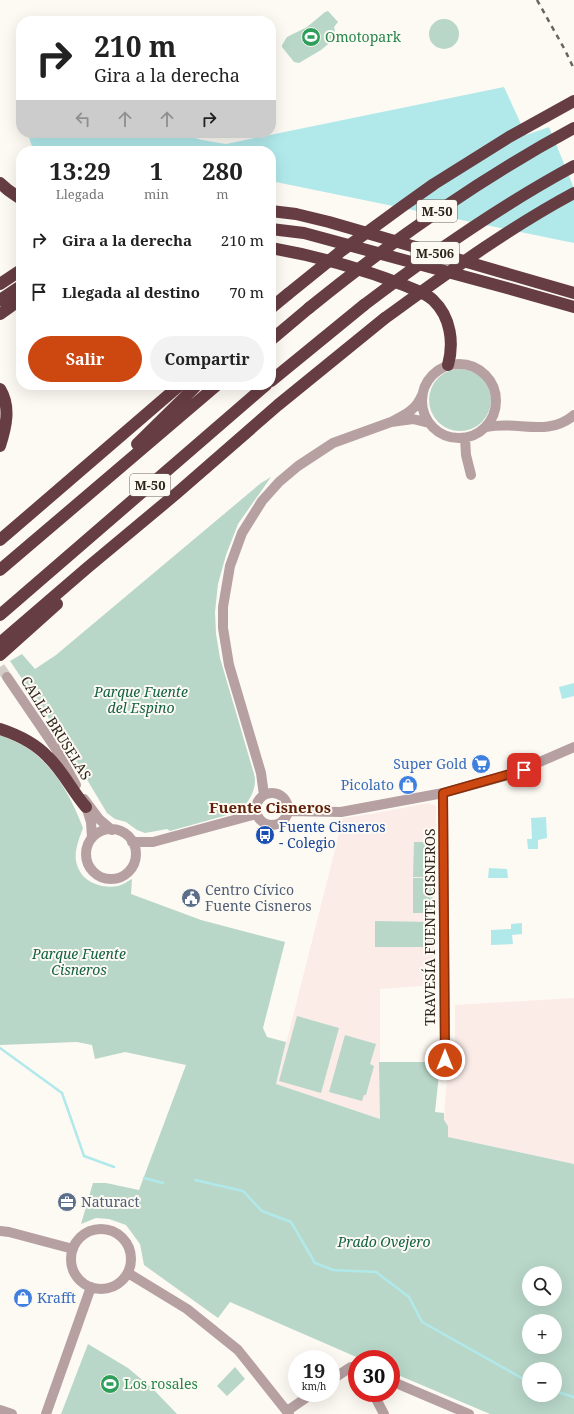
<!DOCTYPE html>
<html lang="es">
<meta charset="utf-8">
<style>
:root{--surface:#fff;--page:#f2f2f2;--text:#222;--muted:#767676;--accent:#cd4711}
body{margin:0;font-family:"Noto Serif",serif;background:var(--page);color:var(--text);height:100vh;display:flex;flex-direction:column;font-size:15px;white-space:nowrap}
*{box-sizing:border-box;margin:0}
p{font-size:13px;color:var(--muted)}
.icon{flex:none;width:22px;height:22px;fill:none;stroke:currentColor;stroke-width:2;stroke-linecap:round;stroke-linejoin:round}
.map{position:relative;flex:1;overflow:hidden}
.drawer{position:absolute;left:16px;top:146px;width:260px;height:244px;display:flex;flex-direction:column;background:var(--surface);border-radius:16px;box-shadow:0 4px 16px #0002}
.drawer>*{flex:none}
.guide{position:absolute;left:16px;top:16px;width:260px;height:122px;border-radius:16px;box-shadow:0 4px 16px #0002;background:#fff;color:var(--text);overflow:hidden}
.controls{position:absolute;left:522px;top:1266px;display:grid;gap:8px}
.controls a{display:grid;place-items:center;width:40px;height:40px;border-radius:50%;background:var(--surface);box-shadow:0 4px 16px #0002;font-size:20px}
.speed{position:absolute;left:288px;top:1350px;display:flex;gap:8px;font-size:20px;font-weight:700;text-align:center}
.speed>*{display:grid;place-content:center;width:52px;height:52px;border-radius:50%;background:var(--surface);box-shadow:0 4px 16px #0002;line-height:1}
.speed small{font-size:10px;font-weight:400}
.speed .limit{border:6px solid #d22;background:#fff;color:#111}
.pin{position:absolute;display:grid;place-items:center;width:34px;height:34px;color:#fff;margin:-17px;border-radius:8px;box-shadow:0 2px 6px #0006}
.me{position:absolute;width:44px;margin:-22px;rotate:0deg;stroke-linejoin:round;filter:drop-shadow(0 0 3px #0008)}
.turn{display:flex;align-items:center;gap:14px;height:84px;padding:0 12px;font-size:18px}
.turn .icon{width:52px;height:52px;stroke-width:2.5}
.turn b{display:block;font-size:28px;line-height:34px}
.lanes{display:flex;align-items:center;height:38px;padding:0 12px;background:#0003;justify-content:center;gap:20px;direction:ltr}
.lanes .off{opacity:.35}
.eta{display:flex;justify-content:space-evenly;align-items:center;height:68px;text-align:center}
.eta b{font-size:24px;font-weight:700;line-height:28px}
.primary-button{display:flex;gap:8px;margin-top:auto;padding:8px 12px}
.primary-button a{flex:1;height:46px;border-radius:24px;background:var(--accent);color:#fff;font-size:16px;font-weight:700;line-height:46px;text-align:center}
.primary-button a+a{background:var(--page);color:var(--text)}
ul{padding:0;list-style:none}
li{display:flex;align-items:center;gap:12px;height:52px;padding:0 12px}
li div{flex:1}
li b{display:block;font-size:15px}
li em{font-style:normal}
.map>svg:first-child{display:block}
</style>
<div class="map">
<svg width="574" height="1414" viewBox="0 0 574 1414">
<rect width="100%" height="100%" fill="#fdf9f3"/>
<path fill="#fbece8" d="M 428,803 L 436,806 L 434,985 L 380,989 L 380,1119 L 276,1084 L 343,818 L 372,814 Z
M 574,998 L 574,1164 L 448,1137 L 448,1126 L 444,1120 L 447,1075 L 453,1074 L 461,1068 L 463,1060 L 460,1052 L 456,1048 L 455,1044 L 455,1005 Z"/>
<path fill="#b8d7c8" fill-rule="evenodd" d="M 328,11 L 338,22 L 334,27 L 335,31 L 333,40 L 321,50 L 299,63 L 294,62 L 282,47 L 282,45 L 287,37 L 307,27 L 325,12 Z
M429 34a15 15 0 1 1 30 0a15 15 0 1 1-30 0Z
M429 400a31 31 0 1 1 62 0a31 31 0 1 1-62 0Z
M 271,477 L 238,524 L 226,555 L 218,584 L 215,612 L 216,634 L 220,658 L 254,774 C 258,788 249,803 238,812 L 170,831 L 167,829 L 145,833 L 137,830 L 126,822 L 115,819 L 107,813 L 64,741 L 10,661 L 22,654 L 35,669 L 56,655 L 261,483 Z
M 0,735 C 11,740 23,744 33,752 C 57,771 72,799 83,828 C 79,839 73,853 77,865 C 82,882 101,889 118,886 C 123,885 128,881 132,879 L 131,894 L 201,920 L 285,942 L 263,1028 L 267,1037 L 286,1042 L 276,1084 L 380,1119 L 379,1062 L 429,1062 L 433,1069 L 439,1074 L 435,1112 L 444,1113 L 444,1120 L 448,1126 L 448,1137 L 574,1164 L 574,1414 L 490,1414 L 391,1372 L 391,1359 L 361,1359 L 230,1302 L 218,1318 L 144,1265 L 140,1244 L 126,1225 L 109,1219 L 96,1218 L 81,1224 L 93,1183 L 106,1183 L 139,1190 L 186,1065 L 125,1052 L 95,1059 L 92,1045 L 77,1042 L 0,1045 ZM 529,1273 L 555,1273 L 555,1299 L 529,1299 ZM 529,1321 L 555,1321 L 555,1347 L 529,1347 ZM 529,1369 L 555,1369 L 555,1395 L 529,1395 Z
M 414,842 L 433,842 L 433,877 L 413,877 Z
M 413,878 L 433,878 L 432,913 L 413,913 Z
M 375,921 L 432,922 L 432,947 L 375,947 Z
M 297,1016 L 339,1028 L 321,1093 L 279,1081 Z
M 345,1035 L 376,1044 L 370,1064 L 374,1066 L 366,1095 L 364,1095 L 362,1101 L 329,1092 Z
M 88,1344 L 128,1368 L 153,1389 L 177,1414 L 61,1414 Z
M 235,1367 L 245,1379 L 227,1396 L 217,1386 Z"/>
<path fill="#b1e9eb" d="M 504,87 L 526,135 L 549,127 L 574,188 L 574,243 L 271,181 L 271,151 L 34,151 L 30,141 L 28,133 L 177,133 L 202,140 L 226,144 Z
M 574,683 L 574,696 L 562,699 L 559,687 Z
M 546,817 L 547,838 L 538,840 L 538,849 L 528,849 L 527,839 L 532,839 L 531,818 Z
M 489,868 L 507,869 L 508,878 L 488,878 Z
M 522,923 L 522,934 L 512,935 L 513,944 L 491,945 L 491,930 L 511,929 L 511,924 Z"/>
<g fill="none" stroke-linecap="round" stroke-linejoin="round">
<path stroke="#b1e9eb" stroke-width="2.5" d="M 0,1048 L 62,1093 L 84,1156 L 114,1167
M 144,1178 L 163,1183
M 195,1180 L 243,1191 L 262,1211 L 291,1222 L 315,1263 L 333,1270 L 376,1272 L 409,1297 L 422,1322 L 529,1382
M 555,1391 L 574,1397"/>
<path stroke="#d3cfc8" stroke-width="10" stroke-dasharray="10 5" stroke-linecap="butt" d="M 0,667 L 7,677"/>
<path stroke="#b6a0a2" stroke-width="10" d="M422 401a37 37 0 1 1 74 0a37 37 0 1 1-74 0Z
M 422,395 C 416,410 405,415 391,422 L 413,419 L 429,423
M 487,427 C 517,420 547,438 574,415
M 465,438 L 466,455 L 471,475
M 7,677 L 56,749 L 76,785
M 443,793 L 445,1060
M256 809a16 16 0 1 1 32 0a16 16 0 1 1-32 0Z
M 264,795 L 261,773 L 229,665 L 223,628 L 223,607 L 230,566 L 242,533 L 262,501 L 279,482 L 298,466 L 333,443 L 391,422
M 84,799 L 99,819 L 112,830
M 86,806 L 91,822 L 92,837
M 287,811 L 341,812 L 443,793 L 512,774 L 574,747
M86 854a25 25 0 1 1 50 0a25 25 0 1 1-50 0Z
M 132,842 L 153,842 L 256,814
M71 1259a30 30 0 1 1 60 0a30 30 0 1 1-60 0Z
M 0,1231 L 9,1232 L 73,1249
M 128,1273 L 187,1309 L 238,1350 L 289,1414
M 331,1380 L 351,1367 L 357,1367
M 391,1381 L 469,1414
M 373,1393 L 384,1414
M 0,1410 L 12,1414
M 287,1411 L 313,1393
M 46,1414 L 91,1287"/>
<path stroke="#663d43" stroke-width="12" d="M 0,183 L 8,190 L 21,199
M 271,211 L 296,214 L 329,222 L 574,293
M 271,229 L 304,233 L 507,288 L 574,307
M 271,248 C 317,256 363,269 406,286 C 415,290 426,293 433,300 C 451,317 454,343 448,365
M 0,284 L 21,270
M 0,300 L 21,286
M 271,308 L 288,294
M 0,314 L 21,299
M 271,340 L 309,308
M 271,381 L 364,305
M 0,389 C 11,407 6,427 0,446
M 137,444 L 197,385
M 0,540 L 180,385
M 0,570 L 217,385
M 0,615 L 266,385
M 0,643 L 87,568 L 177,493 L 278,405 L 385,318
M 0,655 L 57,604
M 0,729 C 18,735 35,743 48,757 C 63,771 72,791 86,807"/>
<path stroke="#6b645b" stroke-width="2.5" stroke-dasharray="5 5" stroke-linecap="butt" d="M 537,0 L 565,50 L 574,69"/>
<path stroke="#663d43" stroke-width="12" d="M 288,294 L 340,252 L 403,206 L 434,184 L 509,137 L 574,101
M 364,305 C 431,254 500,206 574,166
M 309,308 C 393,240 479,179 574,128
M 385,318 C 446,274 507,229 574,193"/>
</g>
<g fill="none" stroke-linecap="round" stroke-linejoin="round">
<g stroke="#852e0b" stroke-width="10">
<path id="route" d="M 445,1060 L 443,793 L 524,770"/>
</g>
<use href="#route" stroke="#cd4711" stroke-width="7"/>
</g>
<defs>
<g id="stadium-disc" transform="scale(1)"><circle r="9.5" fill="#2e9e5b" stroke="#fdf9f3"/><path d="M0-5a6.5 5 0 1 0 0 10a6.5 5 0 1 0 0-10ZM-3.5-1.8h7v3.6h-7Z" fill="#fff"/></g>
<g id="supermarket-disc" transform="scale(1)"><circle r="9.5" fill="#3f7fe0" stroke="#fdf9f3"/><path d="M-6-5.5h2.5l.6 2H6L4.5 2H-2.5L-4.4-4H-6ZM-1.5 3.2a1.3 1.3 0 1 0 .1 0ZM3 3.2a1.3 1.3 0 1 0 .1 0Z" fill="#fff"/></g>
<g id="shop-disc" transform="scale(1)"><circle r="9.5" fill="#3f7fe0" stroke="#fdf9f3"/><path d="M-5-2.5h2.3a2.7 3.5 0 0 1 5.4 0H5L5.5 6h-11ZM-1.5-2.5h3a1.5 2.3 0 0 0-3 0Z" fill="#fff"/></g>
<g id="bus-disc" transform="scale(1)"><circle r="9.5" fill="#1a4fb4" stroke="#fdf9f3"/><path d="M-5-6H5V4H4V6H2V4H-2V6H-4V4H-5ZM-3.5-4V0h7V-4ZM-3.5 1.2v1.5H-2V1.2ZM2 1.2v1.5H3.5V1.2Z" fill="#fff"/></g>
<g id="civic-disc" transform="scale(1)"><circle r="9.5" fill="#5c6f8a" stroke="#fdf9f3"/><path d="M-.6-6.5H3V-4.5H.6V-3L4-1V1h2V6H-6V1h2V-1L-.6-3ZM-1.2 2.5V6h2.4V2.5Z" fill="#fff"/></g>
<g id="office-disc" transform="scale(1)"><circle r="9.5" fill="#5c6f8a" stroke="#fdf9f3"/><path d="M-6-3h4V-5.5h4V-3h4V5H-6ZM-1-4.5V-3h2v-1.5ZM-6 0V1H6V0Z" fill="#fff"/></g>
</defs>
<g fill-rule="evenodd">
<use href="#stadium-disc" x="311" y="37"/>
<use href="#supermarket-disc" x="481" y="764"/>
<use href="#shop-disc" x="408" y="785"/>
<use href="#bus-disc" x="265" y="835"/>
<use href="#civic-disc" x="191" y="898"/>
<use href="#office-disc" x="67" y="1202"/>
<use href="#shop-disc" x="23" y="1298"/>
<use href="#stadium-disc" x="110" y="1384"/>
</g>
<g text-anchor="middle" stroke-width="4" stroke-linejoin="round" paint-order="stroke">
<g fill="#fdf9f3" stroke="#6b655b" stroke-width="1">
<rect x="417" y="200" width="40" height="22" rx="3"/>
<rect x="411" y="242" width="48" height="22" rx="3"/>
<rect x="130" y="474" width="40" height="22" rx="3"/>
</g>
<g font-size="13" font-weight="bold" fill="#2d251a">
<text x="437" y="216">M-50</text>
<text x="435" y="258">M-506</text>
<text x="150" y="490">M-50</text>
</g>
<g font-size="14" fill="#27864d" stroke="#fdf9f3" text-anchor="start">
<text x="325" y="42">Omotopark</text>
<text x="124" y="1389">Los rosales</text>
</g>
<g font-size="14" font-style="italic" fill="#136246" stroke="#fdf9f3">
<text x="141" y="697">Parque Fuente<tspan x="141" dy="16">del Espino</tspan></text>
<text x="79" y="959">Parque Fuente<tspan x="79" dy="16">Cisneros</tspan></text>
<text x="384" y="1247">Prado Ovejero</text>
</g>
<g font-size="14" fill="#2d251a" stroke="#fdf9f3">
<text transform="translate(56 728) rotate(58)" y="5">CALLE BRUSELAS</text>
<text transform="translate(430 927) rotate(-90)" y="5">TRAVESÍA FUENTE CISNEROS</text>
</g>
<g font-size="14" fill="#366cbe" stroke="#fdf9f3" text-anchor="end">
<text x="467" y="769">Super Gold</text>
<text x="394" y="790">Picolato</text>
<text x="37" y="1303" text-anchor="start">Krafft</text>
</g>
<g font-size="14" fill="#164399" stroke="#fdf9f3" text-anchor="start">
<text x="279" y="832">Fuente Cisneros<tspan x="279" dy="16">- Colegio</tspan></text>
</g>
<g font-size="14" fill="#4e5e75" stroke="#fdf9f3" text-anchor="start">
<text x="205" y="895">Centro Cívico<tspan x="205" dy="16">Fuente Cisneros</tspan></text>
<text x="81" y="1207">Naturact</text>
</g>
<g font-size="15" font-weight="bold" fill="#601f08" stroke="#fdf9f3">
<text x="270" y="813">Fuente Cisneros</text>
</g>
</g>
</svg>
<div class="controls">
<a><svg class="icon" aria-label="search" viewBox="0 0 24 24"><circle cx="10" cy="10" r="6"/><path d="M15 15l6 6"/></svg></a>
<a>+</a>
<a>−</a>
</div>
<div class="speed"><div>19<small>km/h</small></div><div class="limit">30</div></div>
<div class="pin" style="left:524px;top:770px;background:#d93025"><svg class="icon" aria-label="arrive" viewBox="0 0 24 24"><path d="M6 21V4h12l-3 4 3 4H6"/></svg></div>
<svg class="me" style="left:445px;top:1060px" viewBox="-20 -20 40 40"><circle r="17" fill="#cd4711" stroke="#fff" stroke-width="3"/><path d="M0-11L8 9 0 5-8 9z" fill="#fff"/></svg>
<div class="guide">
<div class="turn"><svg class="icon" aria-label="right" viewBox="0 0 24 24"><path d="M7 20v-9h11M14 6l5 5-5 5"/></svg><div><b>210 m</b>Gira a la derecha</div></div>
<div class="lanes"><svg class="icon off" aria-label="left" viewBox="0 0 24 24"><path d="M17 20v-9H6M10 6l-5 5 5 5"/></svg><svg class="icon off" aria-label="ahead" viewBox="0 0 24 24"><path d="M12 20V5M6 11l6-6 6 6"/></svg><svg class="icon off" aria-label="ahead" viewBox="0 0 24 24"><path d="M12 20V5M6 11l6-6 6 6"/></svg><svg class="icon" aria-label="right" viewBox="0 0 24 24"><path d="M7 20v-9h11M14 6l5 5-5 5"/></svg></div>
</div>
<section class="drawer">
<div class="eta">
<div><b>13:29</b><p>Llegada</p></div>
<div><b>1</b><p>min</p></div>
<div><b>280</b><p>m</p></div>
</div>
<ul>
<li><svg class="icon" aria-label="right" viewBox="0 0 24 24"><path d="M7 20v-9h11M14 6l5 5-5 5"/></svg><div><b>Gira a la derecha</b></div><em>210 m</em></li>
<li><svg class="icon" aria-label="arrive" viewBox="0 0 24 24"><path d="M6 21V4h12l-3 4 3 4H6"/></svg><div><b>Llegada al destino</b></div><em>70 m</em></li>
</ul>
<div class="primary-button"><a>Salir</a><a>Compartir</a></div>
</section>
</div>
